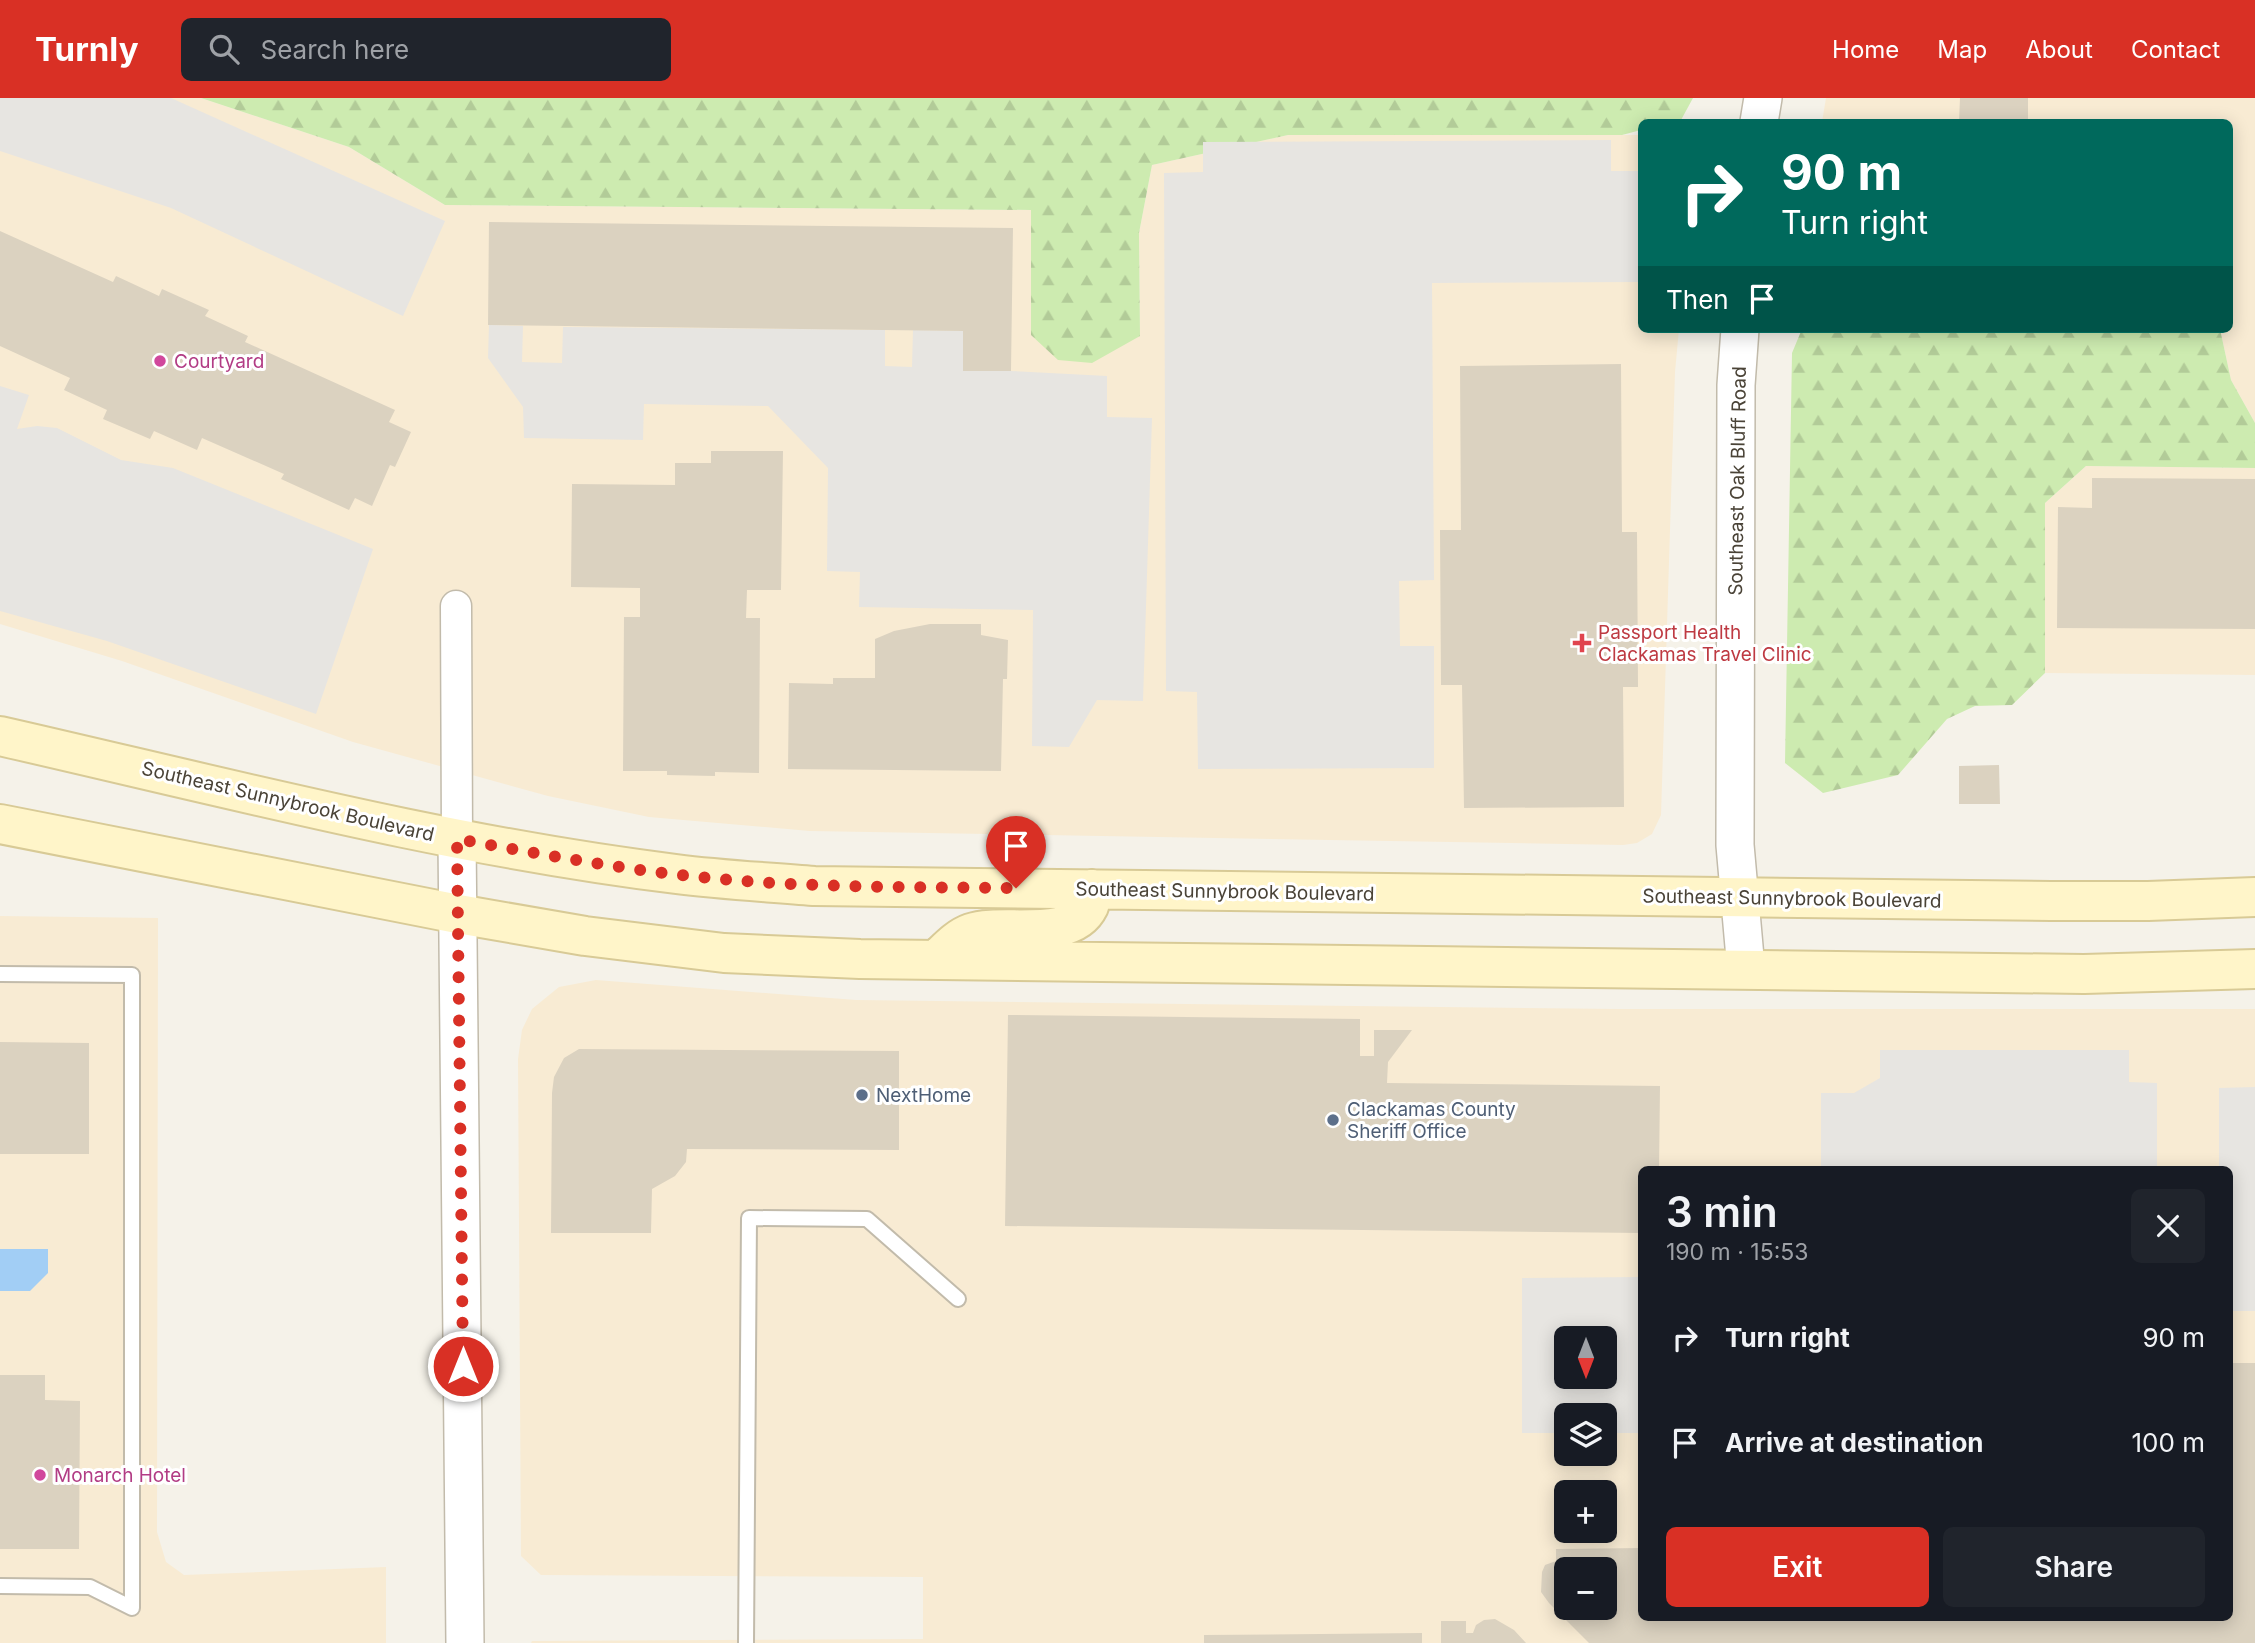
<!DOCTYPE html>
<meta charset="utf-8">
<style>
:root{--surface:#171b24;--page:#20242c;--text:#f1f3f6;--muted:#9ea1a6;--accent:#d93025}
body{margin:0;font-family:Inter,sans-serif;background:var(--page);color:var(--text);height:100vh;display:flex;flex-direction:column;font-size:26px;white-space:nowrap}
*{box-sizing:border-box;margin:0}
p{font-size:23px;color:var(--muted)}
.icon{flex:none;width:38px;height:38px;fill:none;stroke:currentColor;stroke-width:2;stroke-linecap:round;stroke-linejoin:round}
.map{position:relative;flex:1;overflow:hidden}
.details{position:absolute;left:1638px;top:1068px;width:595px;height:455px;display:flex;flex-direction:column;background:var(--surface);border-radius:10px;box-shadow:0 4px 18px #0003}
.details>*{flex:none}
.hud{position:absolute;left:1638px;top:21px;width:595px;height:214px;border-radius:10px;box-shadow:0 4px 18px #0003;background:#00695c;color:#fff;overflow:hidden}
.needle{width:46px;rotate:180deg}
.tools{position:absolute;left:1554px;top:1228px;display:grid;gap:14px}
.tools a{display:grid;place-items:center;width:63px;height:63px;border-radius:10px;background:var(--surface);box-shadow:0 4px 18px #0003;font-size:35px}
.pin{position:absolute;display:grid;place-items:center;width:60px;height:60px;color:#fff;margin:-72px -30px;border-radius:50% 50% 50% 0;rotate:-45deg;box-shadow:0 0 7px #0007}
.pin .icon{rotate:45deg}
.me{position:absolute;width:77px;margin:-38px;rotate:0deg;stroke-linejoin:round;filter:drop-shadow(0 0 5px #0008)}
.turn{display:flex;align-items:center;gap:24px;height:147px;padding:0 28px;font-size:32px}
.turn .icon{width:91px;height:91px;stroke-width:2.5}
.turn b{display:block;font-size:49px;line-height:60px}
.then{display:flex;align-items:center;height:66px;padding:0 28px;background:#0003;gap:14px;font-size:26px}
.round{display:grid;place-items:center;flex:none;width:74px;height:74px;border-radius:10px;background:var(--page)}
.head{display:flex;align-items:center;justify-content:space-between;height:119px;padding:0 28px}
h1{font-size:42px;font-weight:600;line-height:52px}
.primary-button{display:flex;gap:14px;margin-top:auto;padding:14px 28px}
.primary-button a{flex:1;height:80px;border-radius:10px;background:var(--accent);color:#fff;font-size:28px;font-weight:600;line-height:80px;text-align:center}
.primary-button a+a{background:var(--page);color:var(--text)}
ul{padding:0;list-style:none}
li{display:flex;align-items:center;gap:21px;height:105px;padding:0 28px}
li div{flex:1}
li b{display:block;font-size:26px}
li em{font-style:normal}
header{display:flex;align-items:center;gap:42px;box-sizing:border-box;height:98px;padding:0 35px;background:var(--accent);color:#fff}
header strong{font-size:33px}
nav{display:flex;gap:38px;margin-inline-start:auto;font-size:24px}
.search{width:490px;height:63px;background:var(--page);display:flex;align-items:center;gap:18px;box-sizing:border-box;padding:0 24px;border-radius:10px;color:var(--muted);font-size:26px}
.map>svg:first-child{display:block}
</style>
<header>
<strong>Turnly</strong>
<div class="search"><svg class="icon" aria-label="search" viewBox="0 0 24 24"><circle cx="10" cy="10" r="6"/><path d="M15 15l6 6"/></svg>Search here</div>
<nav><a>Home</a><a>Map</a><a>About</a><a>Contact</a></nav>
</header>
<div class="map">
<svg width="2255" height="1545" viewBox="0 0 2255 1545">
<defs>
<pattern id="forest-firs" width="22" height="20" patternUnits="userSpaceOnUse" patternTransform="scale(1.75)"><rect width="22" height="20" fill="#cdebb0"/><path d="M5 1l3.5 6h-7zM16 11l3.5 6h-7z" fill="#b2cb98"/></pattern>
</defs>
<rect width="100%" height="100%" fill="#f5f2e9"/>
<path fill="#f8ebd3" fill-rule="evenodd" d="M 0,0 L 201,0 L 349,49 L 445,107 L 1031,112 L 1031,237 L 1140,238 L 1139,135 L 1152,67 L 1288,37 L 1641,37 L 1642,231 L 1679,231 L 1675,274 L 1661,717 L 1652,736 L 1637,745 L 1623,747 L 810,733 L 649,719 L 548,698 L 353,644 L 122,563 L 0,526 Z
M 1826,0 L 2255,0 L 2255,325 L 2231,282 L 2220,231 L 2230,231 L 2230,24 L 1822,24 Z
M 2086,368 L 2255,370 L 2255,577 L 2045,575 L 2045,405 Z
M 0,818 L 158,820 L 157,1434 L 166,1464 L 184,1477 L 386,1469 L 386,1545 L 0,1545 Z
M 596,882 L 856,902 L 1619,911 L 2255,911 L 2255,1545 L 531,1545 L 532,1543 L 923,1541 L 923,1479 L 541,1477 L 521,1458 L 518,961 L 522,932 L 532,911 L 559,889 ZM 1642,1071 L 2230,1071 L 2230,1519 L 1642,1519 ZM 1566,1241 L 1605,1241 L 1605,1279 L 1566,1279 ZM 1566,1318 L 1605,1318 L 1605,1356 L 1566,1356 ZM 1566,1395 L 1605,1395 L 1605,1433 L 1566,1433 ZM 1566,1472 L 1605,1472 L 1605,1510 L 1566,1510 Z"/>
<path fill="url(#forest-firs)" d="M 201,0 L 1693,0 L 1681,22 L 1670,24 L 1642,24 L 1641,32 L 1622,37 L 1288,37 L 1152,67 L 1139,135 L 1140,238 L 1092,265 L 1058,262 L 1031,237 L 1031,112 L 445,107 L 349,49 Z
M 1802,231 L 2220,231 L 2231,282 L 2255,325 L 2255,370 L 2086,368 L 2045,405 L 2045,575 L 2012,607 L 1975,608 L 1947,621 L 1898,677 L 1823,695 L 1785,665 L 1792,255 Z"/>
<path fill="#e7e5e1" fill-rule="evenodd" d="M 0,0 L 171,0 L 445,123 L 403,218 L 171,110 L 0,53 Z
M 1611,42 L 1611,73 L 1641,73 L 1641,184 L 1432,185 L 1434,482 L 1399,483 L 1400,548 L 1434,548 L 1434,670 L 1198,671 L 1197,594 L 1166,593 L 1164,75 L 1203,74 L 1203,44 Z
M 489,227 L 523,228 L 522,264 L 562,265 L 563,229 L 885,232 L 885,268 L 912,269 L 913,232 L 963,233 L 963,273 L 1011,273 L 1107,278 L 1107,319 L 1152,320 L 1143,603 L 1097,602 L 1069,649 L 1032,648 L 1033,512 L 859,509 L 860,474 L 827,473 L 828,370 L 768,308 L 644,306 L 643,342 L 524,340 L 523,309 L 488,260 Z
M 0,288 L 29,297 L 17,331 L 37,328 L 57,330 L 121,362 L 173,370 L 373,451 L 316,616 L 107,543 L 0,513 Z
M 1880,952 L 2129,952 L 2129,984 L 2157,985 L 2157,1071 L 1821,1071 L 1821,995 L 1854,995 L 1880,980 Z
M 2255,989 L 2255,1213 L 2230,1213 L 2230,1071 L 2219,1071 L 2219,990 Z
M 1641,1179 L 1641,1335 L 1605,1335 L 1605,1318 L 1566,1318 L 1566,1335 L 1522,1335 L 1522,1180 ZM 1566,1241 L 1605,1241 L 1605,1279 L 1566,1279 Z"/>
<path fill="#a2cef5" d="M 0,1151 L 48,1151 L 48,1175 L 30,1193 L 0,1193 Z"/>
<path fill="#dbd2c0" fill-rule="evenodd" d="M 1960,0 L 2028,0 L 2028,24 L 1959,24 Z
M 489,124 L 1013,130 L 1011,273 L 963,273 L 963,233 L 488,227 Z
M 0,133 L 113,184 L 116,178 L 159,198 L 162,191 L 209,212 L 205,218 L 248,238 L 245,244 L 395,312 L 389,324 L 411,334 L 395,369 L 390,367 L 372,408 L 355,400 L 349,412 L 281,381 L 284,376 L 202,340 L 197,352 L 154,333 L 150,341 L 103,321 L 107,312 L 64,292 L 70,280 L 0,248 Z
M 1621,266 L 1622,434 L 1637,434 L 1638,589 L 1623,589 L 1624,709 L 1464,710 L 1462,587 L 1441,587 L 1440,432 L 1461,432 L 1460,268 Z
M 711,353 L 783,353 L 781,492 L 747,492 L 746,520 L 760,520 L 759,675 L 715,674 L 715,678 L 667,677 L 667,673 L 623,673 L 624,519 L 640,519 L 640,490 L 571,489 L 572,386 L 675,387 L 675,365 L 711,365 Z
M 2092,380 L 2255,381 L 2255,531 L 2057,530 L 2058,409 L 2092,410 Z
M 930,526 L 981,526 L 981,537 L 1008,542 L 1007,581 L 1003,581 L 1001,673 L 788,671 L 789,585 L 833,586 L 833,580 L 875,580 L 875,541 L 894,533 Z
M 1999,667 L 2000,706 L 1959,706 L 1959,668 Z
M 1008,917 L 1360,921 L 1360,958 L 1374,958 L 1374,932 L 1412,932 L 1388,964 L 1387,985 L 1660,988 L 1659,1071 L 1642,1071 L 1642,1135 L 1005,1128 Z
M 0,944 L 89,945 L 89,1056 L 0,1056 Z
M 579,951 L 899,953 L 899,1052 L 687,1051 L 686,1064 L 675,1078 L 652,1091 L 651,1135 L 551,1135 L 552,995 L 554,979 L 564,960 Z
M 2230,1265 L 2255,1265 L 2255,1545 L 1589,1545 L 1549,1505 L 1541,1494 L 1542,1474 L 1545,1467 L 1556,1463 L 1556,1451 L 1642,1450 L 1642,1519 L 2230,1519 ZM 1566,1472 L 1605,1472 L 1605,1510 L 1566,1510 Z
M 0,1277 L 45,1277 L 45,1302 L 80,1303 L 79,1451 L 0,1451 Z
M 1495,1521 L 1514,1532 L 1526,1545 L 1441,1545 L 1441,1523 L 1466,1523 L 1466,1535 L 1473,1535 L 1476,1527 L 1484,1522 Z
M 1422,1535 L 1422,1545 L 1204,1545 L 1204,1537 Z"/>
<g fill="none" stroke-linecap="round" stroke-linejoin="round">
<g stroke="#c2bbab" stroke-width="18">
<path id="service" d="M 0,876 L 132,877 L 132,1510 L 90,1489 L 0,1488
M 746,1545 L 749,1120 L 867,1121 L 958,1201"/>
</g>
<g stroke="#c2bbab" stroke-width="33">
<path id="minor" d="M 456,508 L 457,741"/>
</g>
<g stroke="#c2bbab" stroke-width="40">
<path id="tertiary" d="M 1759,24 L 1763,0
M 1740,231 L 1736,287 L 1735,747 L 1746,871
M 457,741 L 465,1545"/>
</g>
<g stroke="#d8ca96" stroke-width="42">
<path id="secondary" d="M 0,638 C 224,689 448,748 676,776 C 722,782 768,784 814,788 L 2051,803 L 2148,803 L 2255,799
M 0,726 L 458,816 L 585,838 L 724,855 L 860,861 L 2084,876 L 2255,871
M 937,861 C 947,852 957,840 971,835 C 1002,824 1071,845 1089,808 C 1091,803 1091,796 1092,791"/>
</g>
<use href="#service" stroke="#fff" stroke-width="14"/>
<use href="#minor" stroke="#fff" stroke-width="30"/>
<use href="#tertiary" stroke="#fff" stroke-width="37"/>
<use href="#secondary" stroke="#fff5c9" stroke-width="38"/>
</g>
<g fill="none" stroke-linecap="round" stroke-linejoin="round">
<path stroke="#d93025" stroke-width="12" stroke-dasharray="0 21.6" d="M 463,1268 L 457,741 C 541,756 624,772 709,780 C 811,790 914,789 1016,790"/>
</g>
<g fill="#d1479c" stroke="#fff" stroke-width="2.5">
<circle cx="160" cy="263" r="7"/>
<circle cx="40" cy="1377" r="7"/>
</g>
<path fill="#e0444e" stroke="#fff" stroke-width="2.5" d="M1578.5 534.5h7v7h7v7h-7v7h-7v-7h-7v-7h7z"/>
<g fill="#5c6f8a" stroke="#fff" stroke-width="2.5">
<circle cx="862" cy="997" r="7"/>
<circle cx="1333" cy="1022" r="7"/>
</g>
<g text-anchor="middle" stroke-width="6" stroke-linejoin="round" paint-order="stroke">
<g font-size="19" fill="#b23c85" stroke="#fff" text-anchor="start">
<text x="174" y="270">Courtyard</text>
<text x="54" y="1384">Monarch Hotel</text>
</g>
<g font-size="19" fill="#4a4337" stroke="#fff">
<text transform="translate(1737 383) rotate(-89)" y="7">Southeast Oak Bluff Road</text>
<text transform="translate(288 703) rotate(13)" y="7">Southeast Sunnybrook Boulevard</text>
<text transform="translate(1225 793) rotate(1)" y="7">Southeast Sunnybrook Boulevard</text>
<text transform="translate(1792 800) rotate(1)" y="7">Southeast Sunnybrook Boulevard</text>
</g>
<g font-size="19" fill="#be3a42" stroke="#fff" text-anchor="start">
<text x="1598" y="541">Passport Health<tspan x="1598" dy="22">Clackamas Travel Clinic</tspan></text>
</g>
<g font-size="19" fill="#4e5e75" stroke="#fff" text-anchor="start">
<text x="876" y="1004">NextHome</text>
<text x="1347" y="1018">Clackamas County<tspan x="1347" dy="22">Sheriff Office</tspan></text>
</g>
</g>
</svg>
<div class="tools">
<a><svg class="needle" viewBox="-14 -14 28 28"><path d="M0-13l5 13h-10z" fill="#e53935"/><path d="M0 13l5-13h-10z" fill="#9ea1a6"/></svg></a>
<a><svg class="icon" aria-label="layers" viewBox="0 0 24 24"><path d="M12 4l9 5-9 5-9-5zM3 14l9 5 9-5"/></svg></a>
<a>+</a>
<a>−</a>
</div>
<div class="pin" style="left:1016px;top:790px;background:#d93025"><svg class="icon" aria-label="arrive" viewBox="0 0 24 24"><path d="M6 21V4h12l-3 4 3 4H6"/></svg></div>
<svg class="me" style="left:463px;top:1268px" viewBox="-20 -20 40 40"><circle r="17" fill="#d93025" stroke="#fff" stroke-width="3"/><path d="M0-11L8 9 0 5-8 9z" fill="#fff"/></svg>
<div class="hud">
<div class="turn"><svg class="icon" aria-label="right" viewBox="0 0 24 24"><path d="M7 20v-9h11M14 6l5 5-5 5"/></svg><div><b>90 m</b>Turn right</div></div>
<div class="then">Then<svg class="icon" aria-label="arrive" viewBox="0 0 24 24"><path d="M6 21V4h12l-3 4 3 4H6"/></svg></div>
</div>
<section class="details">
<div class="head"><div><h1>3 min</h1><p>190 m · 15:53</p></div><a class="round"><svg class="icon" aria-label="close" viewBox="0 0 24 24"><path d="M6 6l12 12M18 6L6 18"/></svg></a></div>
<ul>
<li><svg class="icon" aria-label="right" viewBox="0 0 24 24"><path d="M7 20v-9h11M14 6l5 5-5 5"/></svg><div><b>Turn right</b></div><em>90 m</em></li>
<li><svg class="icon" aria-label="arrive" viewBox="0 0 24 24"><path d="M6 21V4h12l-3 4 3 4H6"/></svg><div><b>Arrive at destination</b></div><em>100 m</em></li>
</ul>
<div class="primary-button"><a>Exit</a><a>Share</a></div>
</section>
</div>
